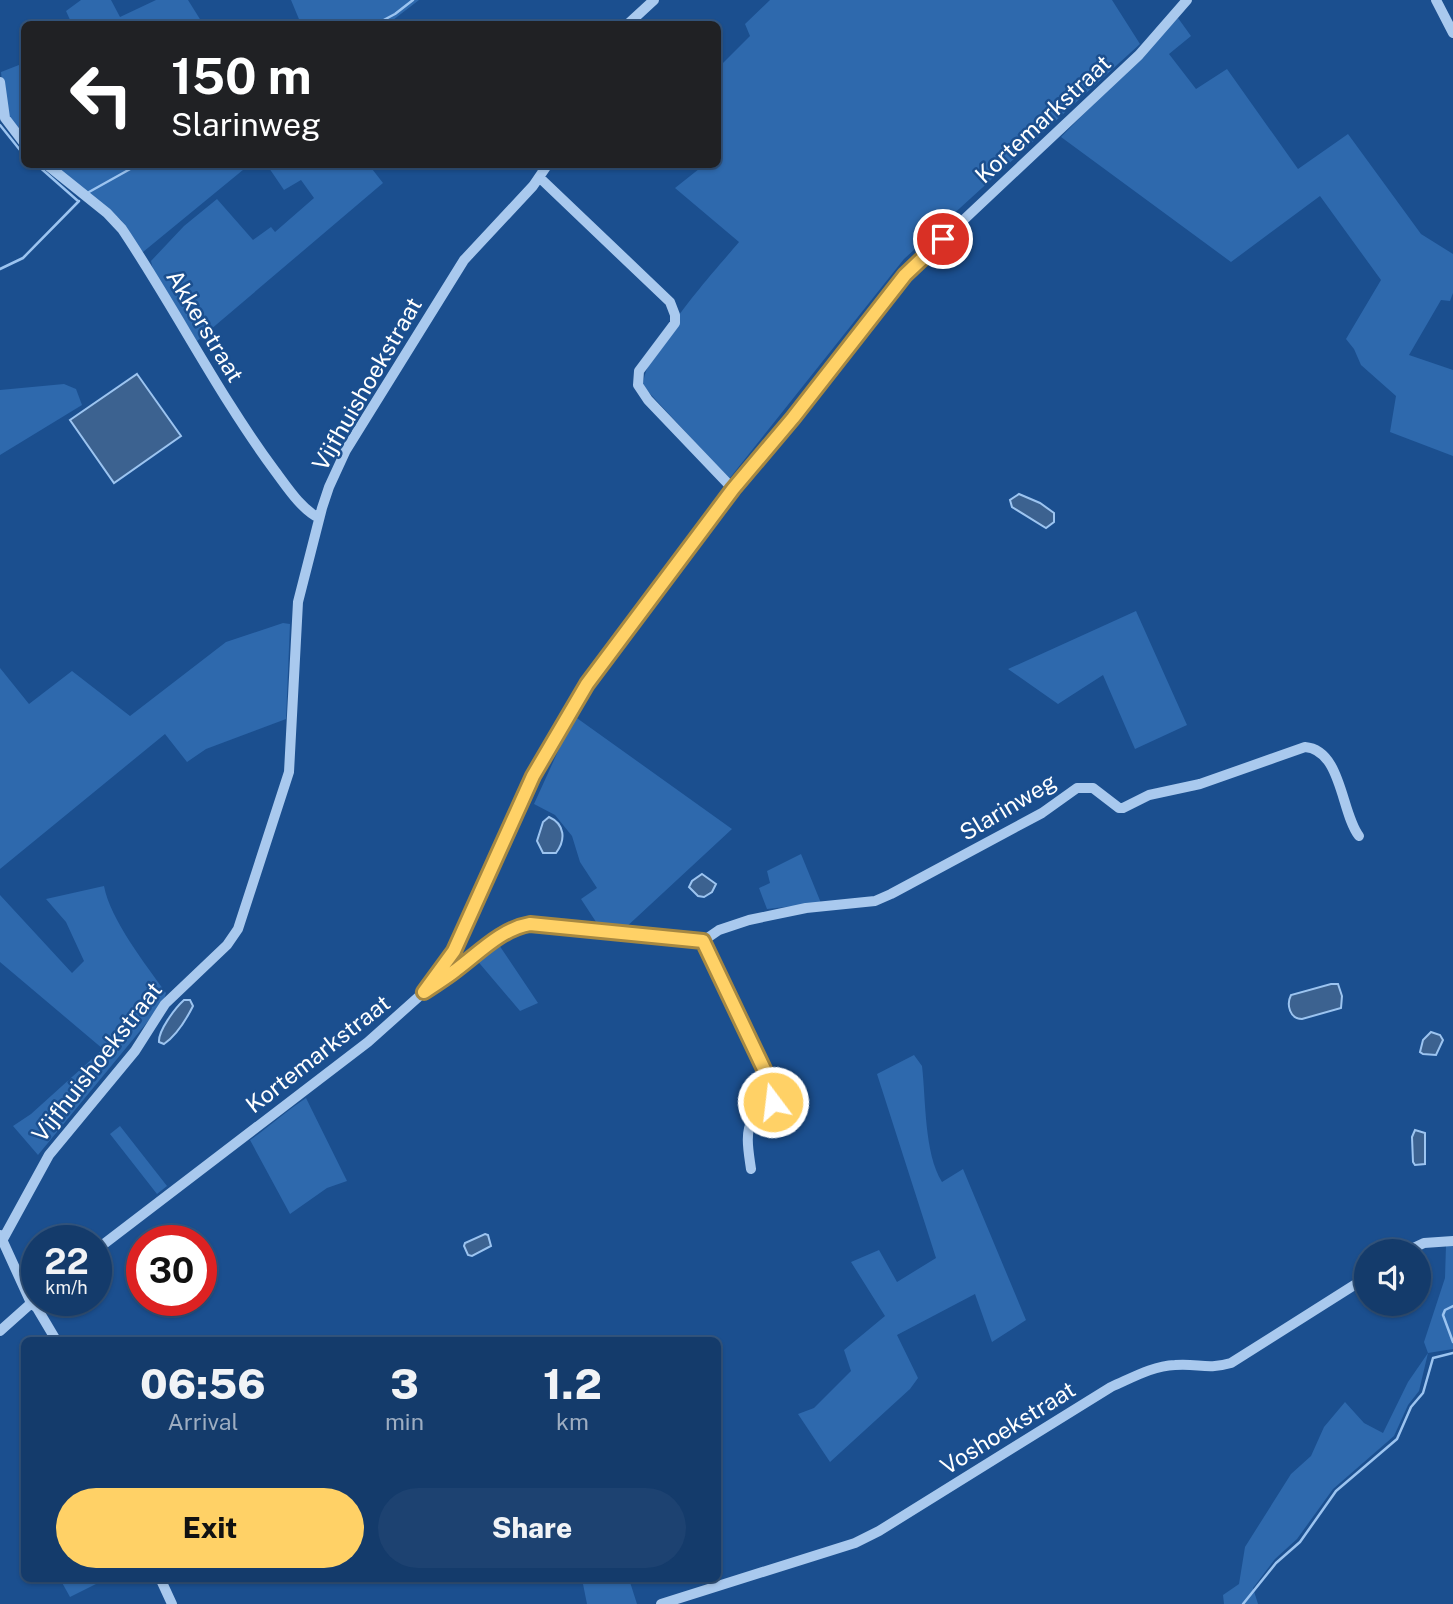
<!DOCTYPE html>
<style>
:root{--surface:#143b6b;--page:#1d4271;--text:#f1f3f6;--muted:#9dadc1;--line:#33557e;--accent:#ffd166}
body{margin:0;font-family:"Public Sans",sans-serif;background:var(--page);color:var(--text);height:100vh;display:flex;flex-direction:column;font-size:26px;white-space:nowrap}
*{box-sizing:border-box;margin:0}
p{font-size:23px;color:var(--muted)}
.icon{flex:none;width:38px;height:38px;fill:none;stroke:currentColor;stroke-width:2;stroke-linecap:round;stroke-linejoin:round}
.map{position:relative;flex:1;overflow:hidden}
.sheet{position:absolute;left:21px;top:1337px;width:700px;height:245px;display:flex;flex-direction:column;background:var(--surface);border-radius:10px;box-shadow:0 2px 5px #0004,0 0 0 2px var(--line)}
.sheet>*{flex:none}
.guide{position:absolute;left:21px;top:21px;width:700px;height:147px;border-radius:10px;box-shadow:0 2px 5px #0004,0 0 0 2px var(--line);background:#202124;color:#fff;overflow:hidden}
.controls{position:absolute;left:1354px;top:1239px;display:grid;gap:14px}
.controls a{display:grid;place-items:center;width:77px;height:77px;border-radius:50%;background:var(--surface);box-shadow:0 2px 5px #0004,0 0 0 2px var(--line);font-size:35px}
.speed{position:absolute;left:21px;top:1225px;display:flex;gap:14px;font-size:35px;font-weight:700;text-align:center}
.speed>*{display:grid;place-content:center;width:91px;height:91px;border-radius:50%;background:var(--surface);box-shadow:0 2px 5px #0004,0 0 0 2px var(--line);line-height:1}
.speed small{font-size:18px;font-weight:400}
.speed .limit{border:10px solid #d22;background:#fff;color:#111}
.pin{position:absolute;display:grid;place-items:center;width:60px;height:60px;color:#fff;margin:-30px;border:4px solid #fff;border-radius:50%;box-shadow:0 2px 7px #0007}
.me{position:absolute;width:77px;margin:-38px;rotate:345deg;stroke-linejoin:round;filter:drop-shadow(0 0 5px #0008)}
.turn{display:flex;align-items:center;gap:24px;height:147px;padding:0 35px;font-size:32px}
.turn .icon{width:91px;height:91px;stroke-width:2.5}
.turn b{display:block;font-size:49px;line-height:60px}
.eta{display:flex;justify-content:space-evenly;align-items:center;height:119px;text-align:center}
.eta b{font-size:42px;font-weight:800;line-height:49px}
.action{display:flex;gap:14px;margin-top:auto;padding:14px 35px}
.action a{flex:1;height:80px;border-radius:42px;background:var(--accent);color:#111;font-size:28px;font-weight:800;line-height:80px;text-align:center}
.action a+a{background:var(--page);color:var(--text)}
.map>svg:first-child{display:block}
</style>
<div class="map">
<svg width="1453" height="1604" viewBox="0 0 1453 1604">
<rect width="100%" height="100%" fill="#1b4f8f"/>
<path fill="#2e69ad" d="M 81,0 L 111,0 L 120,17 L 156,0 L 188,0 L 203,24 L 66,24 L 71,22 L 66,11 Z
M 291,0 L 419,0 L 393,20 L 375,24 L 301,24 Z
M 770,0 L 1112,0 L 1140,44 L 904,259 L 729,479 L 643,386 C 646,346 712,274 739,242 L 675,188 L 704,165 L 718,164 L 718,68 L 750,36 L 745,24 Z
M 1178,18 L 1191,36 L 1169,54 L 1196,89 L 1227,69 L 1298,169 L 1348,134 L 1421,234 L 1453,254 L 1453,293 L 1450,301 L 1441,300 L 1409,355 L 1453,370 L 1453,456 L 1390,432 L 1396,396 L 1361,365 L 1354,349 L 1346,339 L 1381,280 L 1320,196 L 1231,262 L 1061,137 Z
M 24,63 L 24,139 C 4,117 4,100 1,72 Z
M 50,165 L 249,165 L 143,252 L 137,247 L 121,220 Z
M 267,165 L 369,165 L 383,183 L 197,341 L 153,270 L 151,261 L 184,226 L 217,199 L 253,240 L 271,227 L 275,232 L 314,198 L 301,180 L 284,190 Z
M 64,384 L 76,389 L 82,405 L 0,455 L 0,390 Z
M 1136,611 L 1187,725 L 1135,749 L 1103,675 L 1058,704 L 1008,669 Z
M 283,623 L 290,624 L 286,719 L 206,749 L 187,762 L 165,734 L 0,869 L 0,668 L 29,704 L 72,671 L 130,716 L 226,642 Z
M 574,716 L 732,829 L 623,930 L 600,928 L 581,899 L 597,888 L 580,862 L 572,836 L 555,815 L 534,804 Z
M 801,854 L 821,903 L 767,909 L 759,888 L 770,883 L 767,871 Z
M 104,886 C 110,919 146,965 166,993 L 163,1003 L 38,1155 L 13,1126 L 31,1114 L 103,1049 L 0,962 L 0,895 L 72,973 L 84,961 L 66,922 L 46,899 Z
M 497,942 L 538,1003 L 520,1011 L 475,958 Z
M 914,1055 L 922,1066 C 926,1100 924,1153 942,1182 L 963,1169 L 1026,1320 L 992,1342 L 975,1294 L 897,1335 L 918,1378 L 910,1389 L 830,1462 L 798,1414 L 814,1408 L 851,1371 L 844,1350 L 885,1316 L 851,1262 L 879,1250 L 897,1282 L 936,1258 L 877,1074 Z
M 306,1098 L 347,1181 L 327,1188 L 290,1214 L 250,1140 C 269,1127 286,1111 306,1098 Z
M 120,1126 L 167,1186 L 157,1194 L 110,1134 Z
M 1453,1244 L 1453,1349 L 1428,1353 L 1419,1391 L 1408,1405 L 1394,1436 L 1333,1489 L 1297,1539 L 1275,1559 L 1253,1588 L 1258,1604 L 1224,1604 L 1223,1595 L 1239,1584 L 1245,1547 L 1291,1474 L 1311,1456 L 1324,1427 L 1345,1402 L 1364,1423 L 1383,1433 L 1408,1382 L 1428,1353 L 1424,1342 L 1445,1278 L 1446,1245 Z
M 60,1579 L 106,1579 L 70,1597 Z
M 582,1579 L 629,1579 L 637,1604 L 587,1604 Z"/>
<path fill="#3c6290" stroke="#9cc4f0" stroke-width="2" d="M 137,374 L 181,436 L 114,483 L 70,420 Z
M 1019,494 L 1040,503 L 1054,513 L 1054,522 L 1046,528 L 1012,507 L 1010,500 Z
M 549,817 C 565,824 566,840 556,853 L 543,853 L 537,841 L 543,822 Z
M 702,874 L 716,884 L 712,892 L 704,897 L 698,896 L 689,887 L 692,881 Z
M 1331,984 L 1338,984 L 1342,996 L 1341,1008 L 1302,1019 C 1290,1019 1286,1005 1291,995 Z
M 184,1000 L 190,1000 L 193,1006 C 186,1020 177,1035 164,1044 L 159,1042 C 158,1031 175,1008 184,1000 Z
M 1431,1032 L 1440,1035 L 1443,1040 L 1436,1055 L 1423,1054 L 1420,1052 L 1423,1040 Z
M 1415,1130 L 1425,1133 L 1425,1164 L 1415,1165 L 1413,1162 L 1412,1137 Z
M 485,1234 L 488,1235 L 491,1246 L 472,1256 L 468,1255 L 464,1246 L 465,1243 Z"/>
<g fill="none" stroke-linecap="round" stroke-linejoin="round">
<path stroke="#9cc4f0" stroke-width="2.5" d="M 352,24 L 378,23 L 395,14 L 413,0
M 0,125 L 24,155
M 36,164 L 78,201
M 89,192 L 132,168 L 157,164
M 0,269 L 23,258 L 79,201
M 1453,1306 L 1445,1310 L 1443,1315 L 1453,1342
M 1243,1604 L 1276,1563 L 1300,1542 L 1336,1491 L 1397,1439 L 1411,1407 L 1423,1393 L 1433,1358 L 1453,1353"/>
<path stroke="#a9c9ee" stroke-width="10" d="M 1436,0 L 1453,33
M 628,24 L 654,0
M 0,82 L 5,118 L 24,143
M 46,164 L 107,213 L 122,229 C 175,308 218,394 275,471 C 287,487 301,509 319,518
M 540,178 L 670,302 L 675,315 L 675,323 L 639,371 L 638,385 L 648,400 L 733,489
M 703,941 L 775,1095 C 771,1106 760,1109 753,1119 C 744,1132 749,1154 751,1169
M 433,986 C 461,967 504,922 538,925 L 703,941 L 719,930 L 749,920 L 806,908 L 875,901 L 891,894 L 1042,813 L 1077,788 L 1093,788 L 1119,808 L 1123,808 L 1149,795 L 1200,784 L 1305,747 C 1342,750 1341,813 1359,836
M 0,1235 L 31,1303 L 37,1308 L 56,1340
M 3,1239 L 49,1155 L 135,1051 L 165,1004 L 227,945 L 238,929 L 289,772 L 298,602 L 322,508 L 329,487 L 346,450 L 464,260 L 533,186 L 548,164
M 96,1250 L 368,1042 L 424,992 L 454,951 L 533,776 L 587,684 L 733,489 L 793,418 L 905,275 L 1139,55 L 1187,0
M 1407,1251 L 1424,1243 L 1453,1241
M 0,1331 L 37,1298
M 160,1578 L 172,1604
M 661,1604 L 855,1543 L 879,1531 L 1111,1387 C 1132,1378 1152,1366 1175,1365 C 1198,1363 1207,1370 1231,1363 L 1367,1277"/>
</g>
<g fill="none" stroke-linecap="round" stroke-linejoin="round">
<g stroke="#a68842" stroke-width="18">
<path id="route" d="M 773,1102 L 775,1094 L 773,1088 L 703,941 L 530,924 C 501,929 479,953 456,970 C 446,978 434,985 424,992 L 454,951 L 533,776 L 587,684 L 733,489 L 793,418 L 905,275 L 943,239"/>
</g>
<use href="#route" stroke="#ffd166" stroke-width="12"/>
</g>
<g text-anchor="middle" stroke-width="5" stroke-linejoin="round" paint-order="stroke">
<g font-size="23" fill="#fff" stroke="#1b4f8f">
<text transform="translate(1043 119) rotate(-43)" y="8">Kortemarkstraat</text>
<text transform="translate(205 326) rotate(59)" y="8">Akkerstraat</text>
<text transform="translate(367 384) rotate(-60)" y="8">Vijfhuishoekstraat</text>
<text transform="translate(1008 807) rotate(-31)" y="8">Slarinweg</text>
<text transform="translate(318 1054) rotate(-38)" y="8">Kortemarkstraat</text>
<text transform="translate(97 1062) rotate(-52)" y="8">Vijfhuishoekstraat</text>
<text transform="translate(1008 1428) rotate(-32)" y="8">Voshoekstraat</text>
</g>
</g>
</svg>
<div class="controls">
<a><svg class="icon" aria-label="sound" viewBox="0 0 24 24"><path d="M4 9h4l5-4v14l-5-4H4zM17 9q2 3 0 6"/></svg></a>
</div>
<div class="speed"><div>22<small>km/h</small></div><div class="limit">30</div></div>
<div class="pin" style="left:943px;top:239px;background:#d93025"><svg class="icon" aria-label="arrive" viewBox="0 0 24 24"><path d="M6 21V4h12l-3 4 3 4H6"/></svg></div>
<svg class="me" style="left:773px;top:1102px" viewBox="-20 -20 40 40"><circle r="17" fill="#ffd166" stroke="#fff" stroke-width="3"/><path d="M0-11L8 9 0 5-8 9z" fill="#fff"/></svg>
<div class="guide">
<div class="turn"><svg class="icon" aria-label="left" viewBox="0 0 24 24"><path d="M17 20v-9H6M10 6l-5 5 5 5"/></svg><div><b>150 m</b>Slarinweg</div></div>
</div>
<section class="sheet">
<div class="eta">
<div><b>06:56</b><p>Arrival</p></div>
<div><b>3</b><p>min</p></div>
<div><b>1.2</b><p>km</p></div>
</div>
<div class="action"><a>Exit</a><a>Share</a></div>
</section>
</div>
